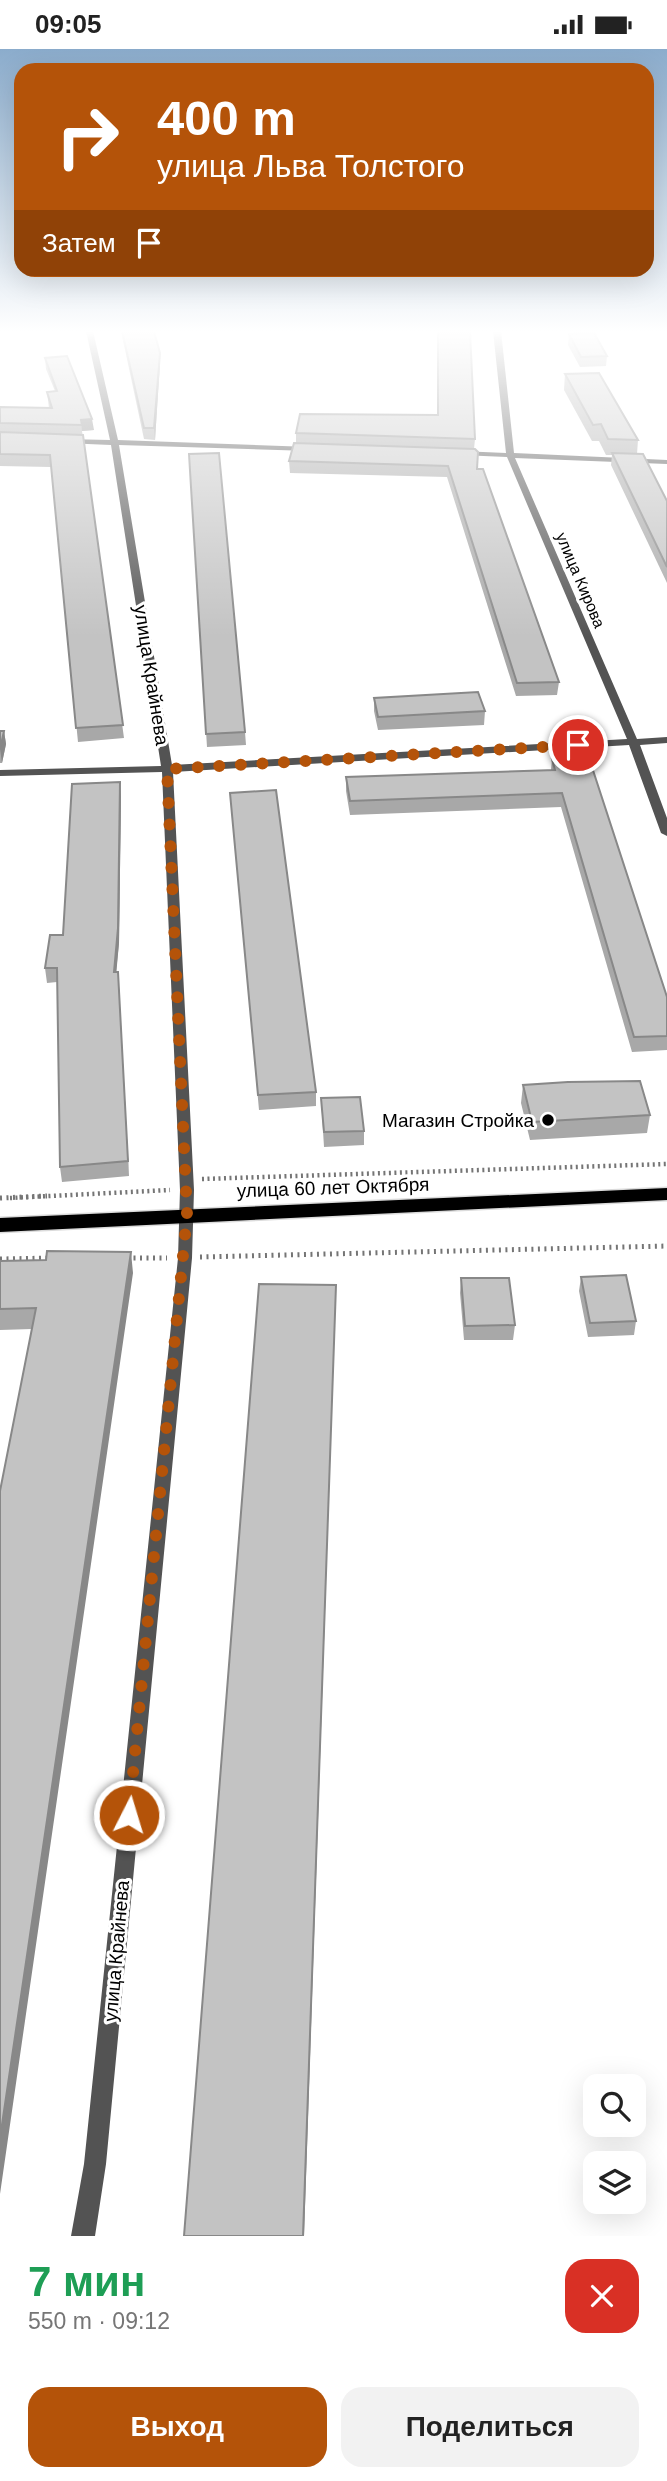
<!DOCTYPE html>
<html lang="ru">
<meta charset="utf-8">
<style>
:root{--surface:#fff;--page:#f2f2f2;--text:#222;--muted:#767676;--accent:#b45309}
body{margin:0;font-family:Helvetica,sans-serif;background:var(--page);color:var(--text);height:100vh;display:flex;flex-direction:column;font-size:26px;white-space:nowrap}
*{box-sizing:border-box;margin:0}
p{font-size:23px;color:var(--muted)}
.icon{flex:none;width:38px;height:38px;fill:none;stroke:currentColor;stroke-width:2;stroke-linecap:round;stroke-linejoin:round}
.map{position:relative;height:2187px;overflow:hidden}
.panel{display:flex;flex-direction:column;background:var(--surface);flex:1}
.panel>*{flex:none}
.top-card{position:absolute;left:14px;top:14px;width:640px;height:214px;border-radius:21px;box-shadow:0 7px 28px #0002;background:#b45309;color:#fff;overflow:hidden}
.fabs{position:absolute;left:583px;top:2025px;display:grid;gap:14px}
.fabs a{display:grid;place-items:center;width:63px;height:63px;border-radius:14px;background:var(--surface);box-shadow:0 7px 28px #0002;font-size:35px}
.pin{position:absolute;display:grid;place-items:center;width:60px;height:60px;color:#fff;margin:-30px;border:4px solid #fff;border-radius:50%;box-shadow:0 2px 7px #0007}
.me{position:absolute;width:77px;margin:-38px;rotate:5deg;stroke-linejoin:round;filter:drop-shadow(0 0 5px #0008)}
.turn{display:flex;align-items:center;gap:24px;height:147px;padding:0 28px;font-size:32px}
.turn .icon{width:91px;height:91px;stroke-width:2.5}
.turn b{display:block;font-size:49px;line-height:60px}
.then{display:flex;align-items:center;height:66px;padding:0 28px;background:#0003;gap:14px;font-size:26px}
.round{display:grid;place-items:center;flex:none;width:74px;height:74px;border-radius:21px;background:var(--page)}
.summary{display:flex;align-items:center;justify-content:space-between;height:119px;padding:0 28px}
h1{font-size:42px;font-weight:800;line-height:52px;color:#1e9e55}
.cta{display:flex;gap:14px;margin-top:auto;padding:14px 28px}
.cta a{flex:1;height:80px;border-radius:21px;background:var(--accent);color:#fff;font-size:28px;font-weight:800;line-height:80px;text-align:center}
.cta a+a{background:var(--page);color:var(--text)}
.status{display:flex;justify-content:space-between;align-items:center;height:49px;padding:0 35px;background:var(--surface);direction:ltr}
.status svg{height:19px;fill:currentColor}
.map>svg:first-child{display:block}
</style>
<div class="status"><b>09:05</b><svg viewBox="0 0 49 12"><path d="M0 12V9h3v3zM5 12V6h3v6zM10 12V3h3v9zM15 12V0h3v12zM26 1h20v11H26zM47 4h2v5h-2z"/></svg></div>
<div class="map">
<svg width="667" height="2187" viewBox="0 0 667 2187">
<rect width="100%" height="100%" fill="#fff"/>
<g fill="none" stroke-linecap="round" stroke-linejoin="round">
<g stroke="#dbdbdb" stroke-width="3">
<path id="primary" d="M 667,1139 L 667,1151 L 0,1183 L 0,1169 Z"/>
</g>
<path stroke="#757575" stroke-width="4.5" stroke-dasharray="2 3.5" stroke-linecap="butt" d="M 202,1130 L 667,1115
M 10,1149 L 170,1141"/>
<path stroke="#757575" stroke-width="5" stroke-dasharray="2 4.5" stroke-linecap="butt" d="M 0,1149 L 47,1147
M 200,1208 L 667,1197
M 127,1209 L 167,1209
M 0,1210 L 52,1209"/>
<path fill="#535353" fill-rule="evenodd" d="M 86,282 L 93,282 L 118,391 L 310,398 L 314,400 L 310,402 L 119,396 L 172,716 L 627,690 L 507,408 L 460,406 L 456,404 L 460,402 L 506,404 L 493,282 L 501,282 L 514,404 L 667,411 L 667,415 L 515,409 L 637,690 L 667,688 L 667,694 L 640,696 L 667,769 L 667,787 L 661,784 L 629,696 L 173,723 L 194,1141 L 192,1209 L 106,2115 L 95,2187 L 71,2187 L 84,2115 L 178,1209 L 180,1141 L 162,723 L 0,727 L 0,721 L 161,717 L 111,396 L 64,394 L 60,392 L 64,390 L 110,391 Z"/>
<use href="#primary" fill="#000" fill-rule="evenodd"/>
</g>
<path fill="#a8a8a8" d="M 121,282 L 154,282 L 160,304 L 160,314 L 155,391 L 144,390 Z
M 569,285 L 607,307 L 606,317 L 580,318 L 568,296 Z
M 45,309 L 94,381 L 82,382 L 124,689 L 78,693 L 51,418 L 0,417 L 0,358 L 49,359 L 47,343 L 55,342 L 46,320 Z
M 565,325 L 638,391 L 637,405 L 667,452 L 667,534 L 611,416 L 612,406 L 606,406 L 599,392 L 592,392 L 564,341 Z
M 296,384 L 475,390 L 474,400 L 477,420 L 559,633 L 557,646 L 516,647 L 447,428 L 290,424 L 289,412 L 296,394 Z
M 189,405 L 245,683 L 246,696 L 207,698 Z
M 374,649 L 485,662 L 484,676 L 378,681 L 374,662 Z
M 0,682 L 4,682 L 6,695 L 2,714 L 0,714 Z
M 552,710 L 667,948 L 667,1001 L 632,1003 L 561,758 L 350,766 L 346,742 L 346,728 L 551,721 Z
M 120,733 L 121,747 L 119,894 L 116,923 L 118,923 L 119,938 L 129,1127 L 62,1133 L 60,1118 L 57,933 L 47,934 L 45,919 L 63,886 Z
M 230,744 L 316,1043 L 316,1057 L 259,1061 Z
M 523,1036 L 650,1066 L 647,1084 L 530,1091 L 521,1054 Z
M 321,1049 L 364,1082 L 364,1096 L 324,1098 Z
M 0,1212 L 133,1224 L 32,1280 L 0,1281 Z
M 581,1228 L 636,1272 L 634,1286 L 588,1288 L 579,1242 Z
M 461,1229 L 515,1276 L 513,1291 L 464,1291 L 460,1244 Z"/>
<path fill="#888" d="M 160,304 L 160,314 L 155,391 L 154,379 Z
M 92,370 L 94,381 L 82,382 L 81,371 Z
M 4,682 L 6,695 L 2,714 L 0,700 Z
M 120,733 L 121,747 L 119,894 L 115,938 L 114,923 Z
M 118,923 L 119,938 L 129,1127 L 128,1112 Z
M 131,1203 L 133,1224 L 0,2145 L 0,2089 Z
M 336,1236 L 304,2187 L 303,2187 Z"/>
<path fill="#c3c3c3" stroke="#888" stroke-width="2" d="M 122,282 L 154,282 L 160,304 L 154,379 L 144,379 Z
M 438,282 L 470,282 L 475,390 L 296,384 L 300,365 L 438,366 Z
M 594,284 L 607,307 L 581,308 L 569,285 Z
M 67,307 L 92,370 L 81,371 L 82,376 L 0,374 L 0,358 L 52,359 L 47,343 L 57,342 L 45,309 Z
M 599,324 L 638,391 L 608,390 L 601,375 L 593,376 L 565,325 Z
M 0,383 L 83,386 L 123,676 L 76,679 L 50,406 L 0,405 Z
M 294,394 L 475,400 L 478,403 L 477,420 L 483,420 L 559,633 L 517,634 L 448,417 L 289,412 Z
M 219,404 L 245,683 L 206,685 L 189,405 Z
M 612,404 L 643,405 L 667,452 L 667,518 Z
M 478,643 L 485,662 L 378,668 L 374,649 Z
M 0,682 L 4,682 L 0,700 Z
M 589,709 L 667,948 L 667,987 L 634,988 L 562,744 L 350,752 L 346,728 L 555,721 L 552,710 Z
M 120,733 L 118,879 L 114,923 L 118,923 L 128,1112 L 60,1118 L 57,919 L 45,919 L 50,886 L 63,886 L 72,735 Z
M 276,741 L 316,1043 L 258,1046 L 230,744 Z
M 640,1032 L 650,1066 L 532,1073 L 523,1036 L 568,1033 Z
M 360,1048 L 364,1082 L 324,1083 L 321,1049 Z
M 47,1202 L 131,1203 L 0,2089 L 0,1442 L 36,1259 L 0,1260 L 0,1212 L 46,1211 Z
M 626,1226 L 636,1272 L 590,1274 L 581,1228 Z
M 461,1229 L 509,1229 L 515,1276 L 465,1277 Z
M 259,1235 L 336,1236 L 303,2187 L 184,2187 Z"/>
<linearGradient id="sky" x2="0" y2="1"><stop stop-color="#8baccc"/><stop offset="0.48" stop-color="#fff"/><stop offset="1" stop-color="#fff" stop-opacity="0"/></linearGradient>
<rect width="667" height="588" fill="url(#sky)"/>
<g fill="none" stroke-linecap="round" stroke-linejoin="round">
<path stroke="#b45309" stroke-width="12" stroke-dasharray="0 21.6" d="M 129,1766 L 187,1165 L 167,720 L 578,696"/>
</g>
<circle fill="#000" stroke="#fff" stroke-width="2.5" cx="548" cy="1071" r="7"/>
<g text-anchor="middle" stroke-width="6" stroke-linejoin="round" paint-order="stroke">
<g font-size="16" fill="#000" stroke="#fff">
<text transform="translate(581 531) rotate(67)" y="6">улица Кирова</text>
</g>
<g font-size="19" fill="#000" stroke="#fff">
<text transform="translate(152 626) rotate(81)" y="7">улица Крайнева</text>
<text transform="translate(333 1138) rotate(-2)" y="7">улица 60 лет Октября</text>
<text transform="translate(116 1902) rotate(-85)" y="7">улица Крайнева</text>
</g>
<g font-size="19" fill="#000" stroke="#fff" text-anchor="end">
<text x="534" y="1078">Магазин Стройка</text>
</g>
</g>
</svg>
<div class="fabs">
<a><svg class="icon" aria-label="search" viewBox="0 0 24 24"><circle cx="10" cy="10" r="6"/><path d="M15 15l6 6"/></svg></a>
<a><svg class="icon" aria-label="layers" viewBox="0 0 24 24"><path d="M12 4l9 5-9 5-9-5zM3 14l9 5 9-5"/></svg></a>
</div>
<div class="pin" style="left:578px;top:696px;background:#d93025"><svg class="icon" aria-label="arrive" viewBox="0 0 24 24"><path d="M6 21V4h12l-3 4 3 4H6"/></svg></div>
<svg class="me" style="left:129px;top:1766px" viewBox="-20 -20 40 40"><circle r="17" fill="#b45309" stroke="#fff" stroke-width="3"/><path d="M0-11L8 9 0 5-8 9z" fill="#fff"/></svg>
<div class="top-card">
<div class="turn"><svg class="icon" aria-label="right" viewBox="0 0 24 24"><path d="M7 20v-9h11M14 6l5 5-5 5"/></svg><div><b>400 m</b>улица Льва Толстого</div></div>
<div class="then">Затем<svg class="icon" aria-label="arrive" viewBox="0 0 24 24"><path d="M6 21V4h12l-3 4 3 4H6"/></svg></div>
</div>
</div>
<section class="panel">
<div class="summary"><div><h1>7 мин</h1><p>550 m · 09:12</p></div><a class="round" style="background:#d93025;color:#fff"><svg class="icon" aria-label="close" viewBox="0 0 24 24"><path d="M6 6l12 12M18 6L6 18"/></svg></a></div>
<div class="cta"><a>Выход</a><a>Поделиться</a></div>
</section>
